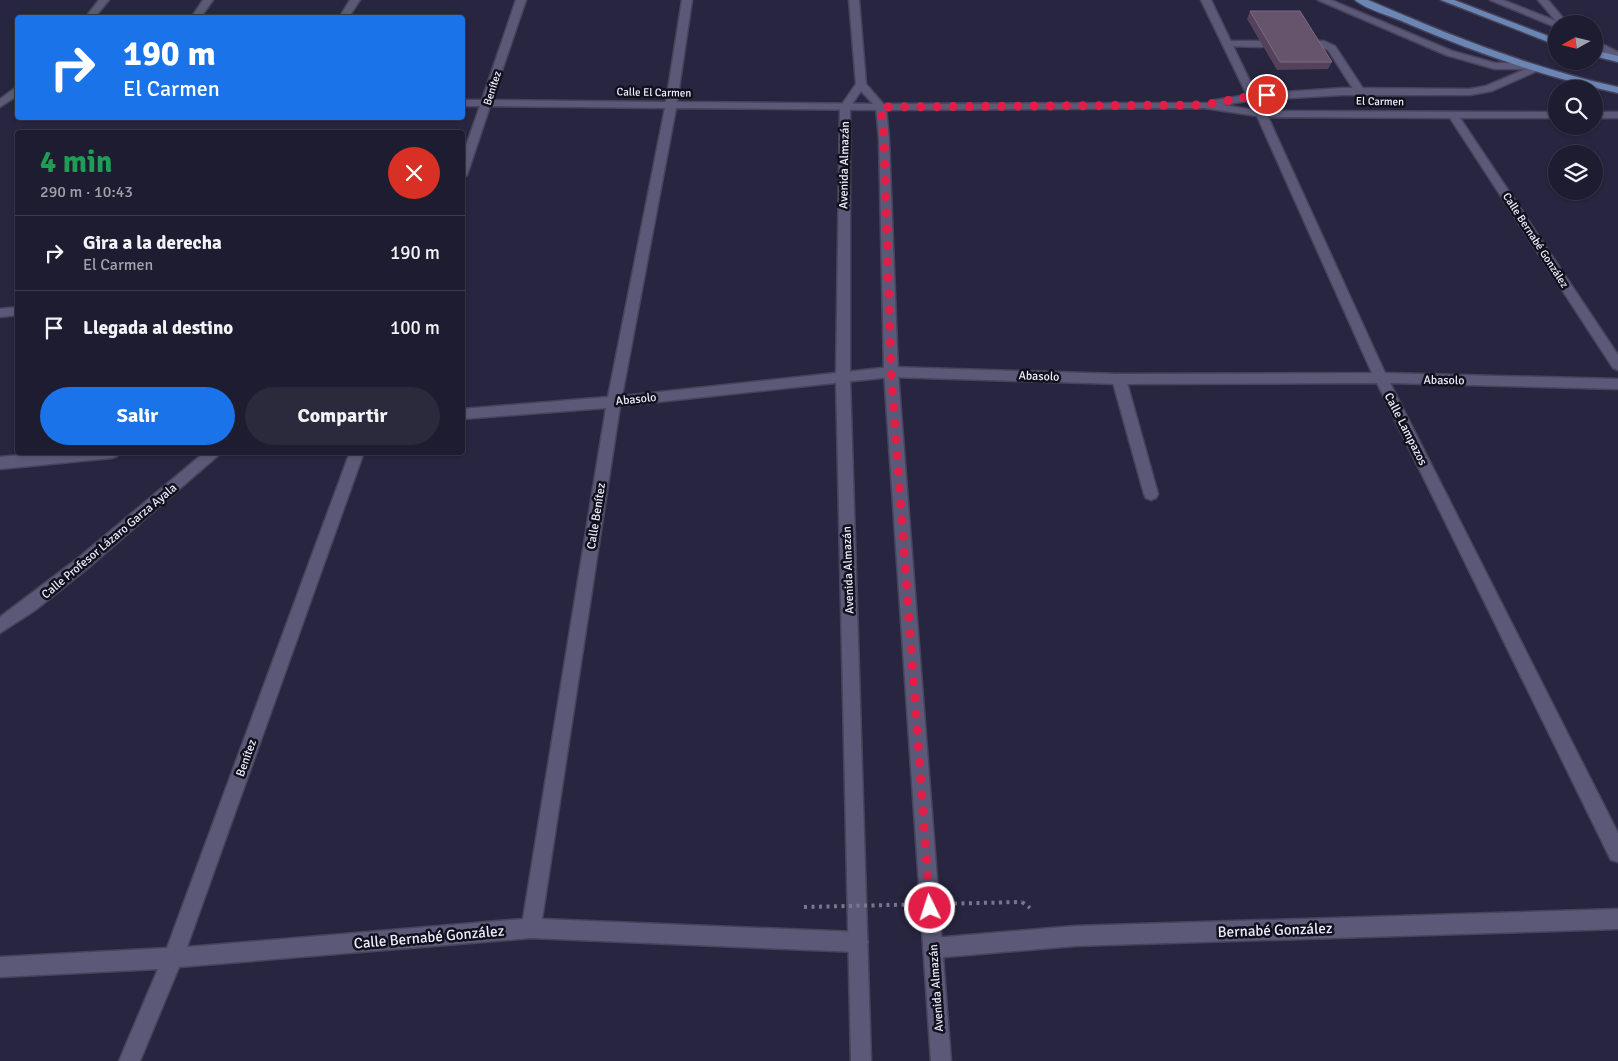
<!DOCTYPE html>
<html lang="es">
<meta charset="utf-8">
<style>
:root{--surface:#1e1c30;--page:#2b293c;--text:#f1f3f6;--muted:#a1a1ab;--line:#3c3a4c;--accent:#1a73e8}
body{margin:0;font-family:Signika,sans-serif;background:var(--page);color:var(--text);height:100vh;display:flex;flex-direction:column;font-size:19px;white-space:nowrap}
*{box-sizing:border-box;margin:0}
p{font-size:16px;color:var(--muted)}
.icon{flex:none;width:28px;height:28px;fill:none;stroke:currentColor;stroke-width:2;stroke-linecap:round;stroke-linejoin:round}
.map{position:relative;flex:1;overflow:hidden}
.details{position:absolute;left:15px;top:130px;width:450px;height:325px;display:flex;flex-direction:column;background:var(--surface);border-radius:5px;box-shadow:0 1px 4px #0004,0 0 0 1px var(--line)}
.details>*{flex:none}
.banner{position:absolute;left:15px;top:15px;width:450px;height:105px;border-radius:5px;box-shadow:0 1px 4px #0004,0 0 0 1px var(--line);background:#1a73e8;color:#fff;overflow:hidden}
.needle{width:32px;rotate:262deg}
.tools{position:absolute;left:1548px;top:15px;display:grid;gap:10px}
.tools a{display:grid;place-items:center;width:55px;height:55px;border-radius:50%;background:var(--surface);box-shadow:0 1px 4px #0004,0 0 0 1px var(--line);font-size:25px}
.pin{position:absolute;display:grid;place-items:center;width:42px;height:42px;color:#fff;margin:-21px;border:2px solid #fff;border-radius:50%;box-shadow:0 1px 5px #0007}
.me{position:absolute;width:55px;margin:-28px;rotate:356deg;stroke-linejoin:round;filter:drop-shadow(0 0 4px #0008)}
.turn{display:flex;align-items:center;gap:18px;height:105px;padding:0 25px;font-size:22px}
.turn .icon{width:65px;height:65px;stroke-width:2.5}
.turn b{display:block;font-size:35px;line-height:42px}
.round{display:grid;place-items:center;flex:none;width:52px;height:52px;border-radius:26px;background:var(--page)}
.head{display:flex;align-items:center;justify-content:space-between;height:85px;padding:0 25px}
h1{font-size:30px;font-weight:700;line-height:38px;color:#1e9e55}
.primary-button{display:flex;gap:10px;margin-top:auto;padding:10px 25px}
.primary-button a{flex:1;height:58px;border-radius:30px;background:var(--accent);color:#fff;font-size:20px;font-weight:700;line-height:58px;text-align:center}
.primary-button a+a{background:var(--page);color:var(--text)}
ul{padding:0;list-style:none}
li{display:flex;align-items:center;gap:15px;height:75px;padding:0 25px;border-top:1px solid var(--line)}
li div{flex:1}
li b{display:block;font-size:19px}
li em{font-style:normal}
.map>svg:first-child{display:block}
</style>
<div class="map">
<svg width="1618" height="1061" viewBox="0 0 1618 1061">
<rect width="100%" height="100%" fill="#282540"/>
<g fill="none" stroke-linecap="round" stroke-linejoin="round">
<g stroke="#46435a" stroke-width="3">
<path id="lane" d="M 99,0 L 109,0 L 94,18 L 85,18 Z
M 1227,41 L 1262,41 L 1267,44 L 1262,47 L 1224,46 L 1224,42 Z
M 1324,41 L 1335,46 L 1366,93 L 1365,95 L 1357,95 L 1328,50 L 1322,47 L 1310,46 L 1308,44 L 1313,41 Z
M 18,86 L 18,95 L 0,107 L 0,99 Z
M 1119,374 L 1124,376 L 1126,379 L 1158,494 L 1156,498 L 1151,500 L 1146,498 L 1144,494 L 1112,379 L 1114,376 Z"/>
</g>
<g stroke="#46435a" stroke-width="3">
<path id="street" d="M 203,0 L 213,0 L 200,18 L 191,18 Z
M 350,0 L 360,0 L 348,18 L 339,18 Z
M 516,0 L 526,0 L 492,100 L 666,102 L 682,0 L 692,0 L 677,102 L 881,104 L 1210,103 L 1215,100 L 1247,95 L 1201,0 L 1211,0 L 1256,94 L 1342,88 L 1470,89 L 1486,86 L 1526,69 L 1495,69 L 1446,55 L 1318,0 L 1331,0 L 1452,51 L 1495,63 L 1526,63 L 1529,64 L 1530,67 L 1537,67 L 1537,71 L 1492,91 L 1470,95 L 1342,95 L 1259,100 L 1265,111 L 1556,112 L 1556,118 L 1460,118 L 1618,355 L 1618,370 L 1613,368 L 1450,118 L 1268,117 L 1385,373 L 1618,379 L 1618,389 L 1390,383 L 1618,833 L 1618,862 L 1611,860 L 1377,383 L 1119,384 L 891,377 L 620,406 L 542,919 L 858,932 L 865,935 L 868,942 L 865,949 L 858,952 L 531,938 L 179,967 L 140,1061 L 119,1061 L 158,969 L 0,977 L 0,957 L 167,948 L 350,452 L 364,452 L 187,947 L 523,919 L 606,408 L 462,419 L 462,409 L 608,397 L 665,108 L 490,106 L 467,175 L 462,178 L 462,157 L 480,106 L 462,106 L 462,100 L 482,100 ZM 1247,101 L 1249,101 L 1254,110 L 1223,105 ZM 676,108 L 881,110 L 1204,108 L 1257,116 L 1372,373 L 1119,374 L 891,367 L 622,396 Z
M 1490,0 L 1503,0 L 1556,21 L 1538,0 L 1548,0 L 1568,24 L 1556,24 L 1556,27 L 1553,26 Z
M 1594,40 L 1618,52 L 1618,59 L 1594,47 Z
M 1594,112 L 1618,112 L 1618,118 L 1594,118 Z
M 18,307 L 18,315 L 0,317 L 0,309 Z
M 50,452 L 119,452 L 117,456 L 112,458 L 0,469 L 0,457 Z
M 205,452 L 222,452 L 88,568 L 34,611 L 0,633 L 0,617 L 77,559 Z
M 1618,909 L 1618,929 L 1075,946 L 933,958 L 926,955 L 923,948 L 926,941 L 933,938 L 1075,926 Z"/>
</g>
<g stroke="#46435a" stroke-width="3">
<path id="secondary" d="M 849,0 L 859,0 L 866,84 L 886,107 L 889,139 L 898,372 L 951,1061 L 931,1061 L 884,372 L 879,139 L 876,107 L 861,91 L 850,107 L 850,378 L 871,1061 L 851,1061 L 836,378 L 840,107 L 856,84 Z"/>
</g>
<g stroke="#46435a" stroke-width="3">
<path id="primary" d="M 1355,0 L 1368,0 C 1449,35 1531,68 1618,87 L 1618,93 C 1544,77 1474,52 1404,22 C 1391,16 1365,9 1355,0 Z
M 1441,0 L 1454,0 L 1556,39 L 1556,45 Z
M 1594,50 L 1618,56 L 1618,62 L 1594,56 Z"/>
</g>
<path stroke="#79778e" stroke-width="4" stroke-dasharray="3 4.5" stroke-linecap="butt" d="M 1022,902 L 1030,908"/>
<use href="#lane" fill="#5b5977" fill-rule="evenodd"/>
<use href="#street" fill="#5b5977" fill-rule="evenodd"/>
<use href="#secondary" fill="#5b5977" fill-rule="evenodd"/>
<use href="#primary" fill="#6b85b4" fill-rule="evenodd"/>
<path stroke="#79778e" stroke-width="4" stroke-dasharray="3 4.5" stroke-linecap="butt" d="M 804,907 L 1022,902"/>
</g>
<path fill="#54425a" d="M 1250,11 L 1332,62 L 1328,69 L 1277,70 L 1247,19 Z"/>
<path fill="#65546c" stroke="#7a6c83" d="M 1250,11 L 1300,11 L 1332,62 L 1280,62 Z"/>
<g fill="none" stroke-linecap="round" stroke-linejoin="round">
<path stroke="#e11d48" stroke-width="9" stroke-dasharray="0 16.2" d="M 930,908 L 891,372 L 884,140 L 881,107 L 1204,105 L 1252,96 L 1267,95"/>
</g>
<g text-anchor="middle" stroke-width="5" stroke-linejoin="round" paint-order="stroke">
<g font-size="11" fill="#edecfe" stroke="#11101c">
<text transform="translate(492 88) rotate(-72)" y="4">Benítez</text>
<text transform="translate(654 92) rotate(1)" y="4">Calle El Carmen</text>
<text transform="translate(1380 101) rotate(1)" y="4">El Carmen</text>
<text transform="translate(1536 240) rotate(57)" y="4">Calle Bernabé González</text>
</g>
<g font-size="12" fill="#edecfe" stroke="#11101c">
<text transform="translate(844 165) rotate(-89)" y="4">Avenida Almazán</text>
<text transform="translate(1039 376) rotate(2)" y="4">Abasolo</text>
<text transform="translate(1444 380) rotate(1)" y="4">Abasolo</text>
<text transform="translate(636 399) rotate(-6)" y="4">Abasolo</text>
<text transform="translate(1406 429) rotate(63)" y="4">Calle Lampazos</text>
<text transform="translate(596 516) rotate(-81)" y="4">Calle Benítez</text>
<text transform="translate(109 541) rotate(-40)" y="4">Calle Profesor Lázaro Garza Ayala</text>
<text transform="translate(848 570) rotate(-92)" y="4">Avenida Almazán</text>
<text transform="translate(246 758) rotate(-70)" y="4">Benítez</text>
<text transform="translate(936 988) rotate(-94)" y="4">Avenida Almazán</text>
</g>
<g font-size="15" fill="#edecfe" stroke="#11101c">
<text transform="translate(1275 930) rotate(-2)" y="5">Bernabé González</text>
<text transform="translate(429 937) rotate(-5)" y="5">Calle Bernabé González</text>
</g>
</g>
</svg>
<div class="tools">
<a><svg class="needle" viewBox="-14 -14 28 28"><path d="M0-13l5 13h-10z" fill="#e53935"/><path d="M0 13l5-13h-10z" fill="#a1a1ab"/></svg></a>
<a><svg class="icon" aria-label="search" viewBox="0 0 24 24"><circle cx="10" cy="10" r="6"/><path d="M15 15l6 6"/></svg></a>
<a><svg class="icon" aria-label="layers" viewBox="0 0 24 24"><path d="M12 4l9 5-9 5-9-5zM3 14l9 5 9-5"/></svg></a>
</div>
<div class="pin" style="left:1267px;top:95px;background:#d93025"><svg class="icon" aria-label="arrive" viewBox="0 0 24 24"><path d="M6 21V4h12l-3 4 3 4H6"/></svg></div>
<svg class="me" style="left:930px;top:908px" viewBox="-20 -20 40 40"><circle r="17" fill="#e11d48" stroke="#fff" stroke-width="3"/><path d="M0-11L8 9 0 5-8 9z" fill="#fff"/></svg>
<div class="banner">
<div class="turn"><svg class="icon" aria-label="right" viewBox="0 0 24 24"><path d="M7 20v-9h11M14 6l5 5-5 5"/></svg><div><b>190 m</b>El Carmen</div></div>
</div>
<section class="details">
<div class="head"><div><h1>4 min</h1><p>290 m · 10:43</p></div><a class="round" style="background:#d93025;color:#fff"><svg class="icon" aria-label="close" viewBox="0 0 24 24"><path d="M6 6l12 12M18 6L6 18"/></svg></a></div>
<ul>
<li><svg class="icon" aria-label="right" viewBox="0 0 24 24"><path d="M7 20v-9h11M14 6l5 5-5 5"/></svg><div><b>Gira a la derecha</b><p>El Carmen</p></div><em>190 m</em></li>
<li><svg class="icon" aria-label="arrive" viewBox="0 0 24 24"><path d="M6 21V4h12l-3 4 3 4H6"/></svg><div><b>Llegada al destino</b></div><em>100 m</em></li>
</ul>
<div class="primary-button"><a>Salir</a><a>Compartir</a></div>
</section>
</div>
